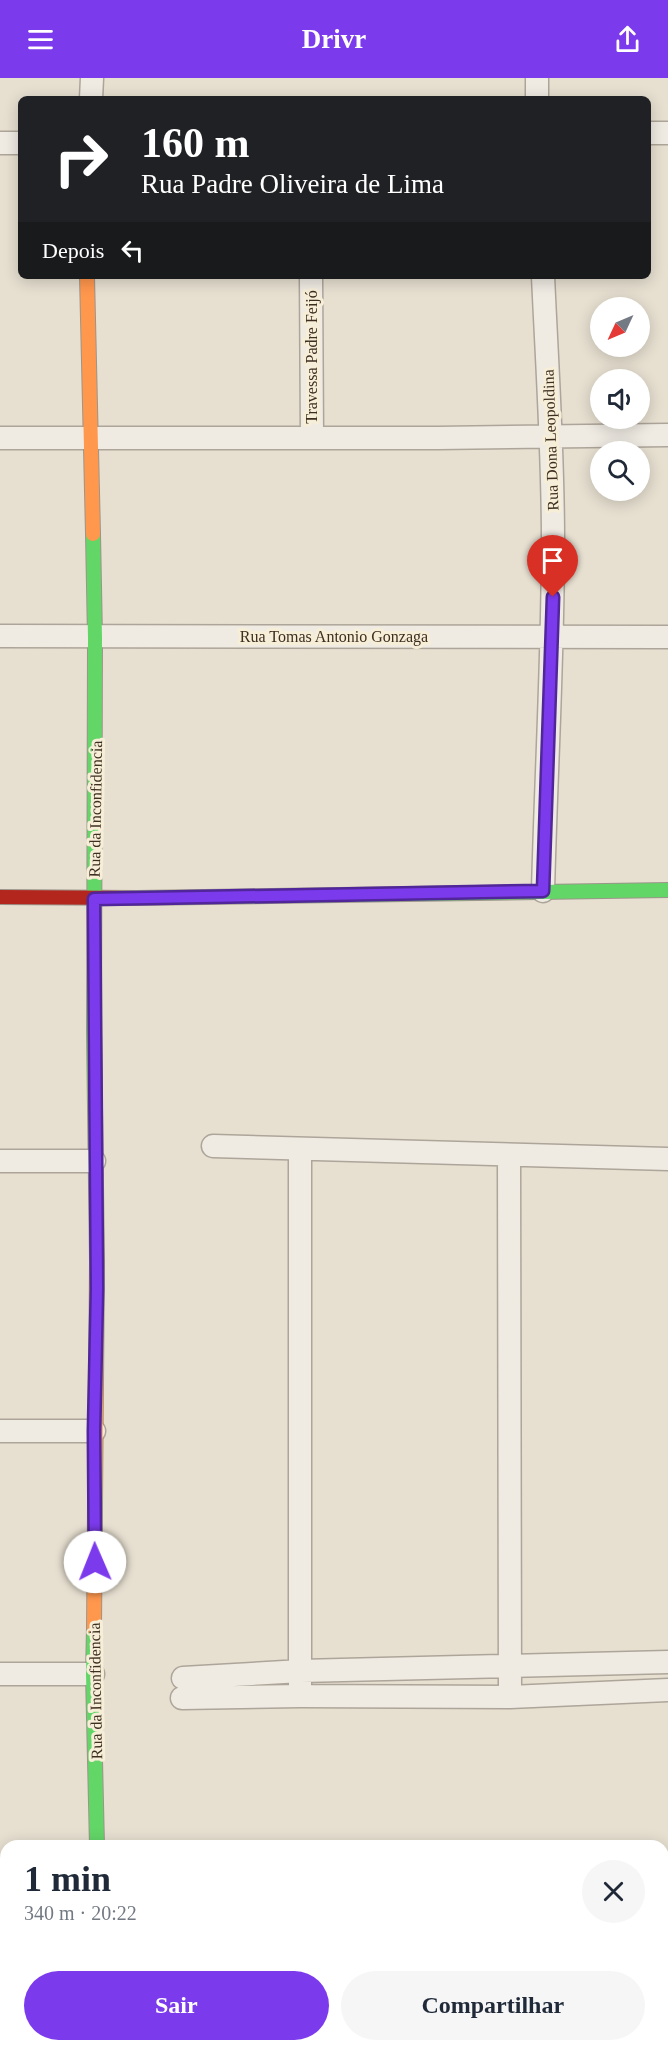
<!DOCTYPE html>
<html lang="pt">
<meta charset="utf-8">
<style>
:root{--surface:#fff;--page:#f6f6f7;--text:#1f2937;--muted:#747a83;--accent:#7c3aed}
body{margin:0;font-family:"Times New Roman",serif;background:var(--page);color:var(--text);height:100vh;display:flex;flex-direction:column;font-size:22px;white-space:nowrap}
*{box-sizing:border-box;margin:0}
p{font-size:20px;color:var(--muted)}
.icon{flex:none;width:33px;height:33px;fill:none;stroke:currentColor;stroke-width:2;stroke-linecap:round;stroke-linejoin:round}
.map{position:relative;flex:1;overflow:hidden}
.drawer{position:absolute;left:0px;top:1762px;width:669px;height:212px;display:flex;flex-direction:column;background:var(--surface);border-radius:18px 18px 0 0;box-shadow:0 3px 15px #0003}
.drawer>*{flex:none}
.guide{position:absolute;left:18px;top:18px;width:633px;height:183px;border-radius:9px;box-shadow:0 3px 15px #0003;background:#202124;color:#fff;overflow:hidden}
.needle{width:39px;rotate:226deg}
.fabs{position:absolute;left:590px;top:219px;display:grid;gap:12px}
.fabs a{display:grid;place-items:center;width:60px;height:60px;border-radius:50%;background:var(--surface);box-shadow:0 3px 15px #0003;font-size:30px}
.pin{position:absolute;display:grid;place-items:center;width:51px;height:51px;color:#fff;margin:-62px -26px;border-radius:50% 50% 50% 0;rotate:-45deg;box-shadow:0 0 6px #0007}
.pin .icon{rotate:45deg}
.me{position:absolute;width:66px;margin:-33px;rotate:359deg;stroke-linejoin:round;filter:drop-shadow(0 0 4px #0008)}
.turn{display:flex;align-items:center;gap:21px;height:126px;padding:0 24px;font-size:27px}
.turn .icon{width:78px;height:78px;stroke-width:2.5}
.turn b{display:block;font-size:42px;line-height:51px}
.then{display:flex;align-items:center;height:57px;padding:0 24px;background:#0003;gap:12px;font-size:22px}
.round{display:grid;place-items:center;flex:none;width:63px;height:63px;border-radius:32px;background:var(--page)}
.head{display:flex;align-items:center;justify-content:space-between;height:102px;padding:0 24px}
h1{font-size:36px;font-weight:700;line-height:45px}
.button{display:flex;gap:12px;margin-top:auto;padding:12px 24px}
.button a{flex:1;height:69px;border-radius:36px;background:var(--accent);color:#fff;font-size:24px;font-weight:700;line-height:69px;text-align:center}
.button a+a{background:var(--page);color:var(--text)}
header{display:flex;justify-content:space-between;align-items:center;height:78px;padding:0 24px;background:var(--accent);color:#fff;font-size:27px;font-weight:700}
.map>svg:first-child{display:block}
</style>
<header><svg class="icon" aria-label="menu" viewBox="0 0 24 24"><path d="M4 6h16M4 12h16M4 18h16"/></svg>Drivr<svg class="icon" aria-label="share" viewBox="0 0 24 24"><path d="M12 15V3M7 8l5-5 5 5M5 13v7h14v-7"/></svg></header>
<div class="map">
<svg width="668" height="1973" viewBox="0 0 668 1973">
<rect width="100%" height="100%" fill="#e7e0d1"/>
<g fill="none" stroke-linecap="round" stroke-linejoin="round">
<g stroke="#ada599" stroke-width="25">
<path id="street" d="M 91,21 L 92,0
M 537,21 L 537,0
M 648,55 L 668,55
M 0,65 L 21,65
M 311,198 L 312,360
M 0,360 L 438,360 L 668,357
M 0,558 L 668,559
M 543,813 C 546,696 553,579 553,462 C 553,374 547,286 543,198
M 213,1068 L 668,1081
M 300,1072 L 300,1618
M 509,1078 L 510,1619
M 0,1083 L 94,1083
M 0,1353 L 94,1353
M 0,1596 L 93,1596
M 183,1600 L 301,1593 L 668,1584
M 182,1620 L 300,1618 L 510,1619 L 668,1612
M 0,1871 L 6,1871
M 663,1874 L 668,1874
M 93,1968 L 93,1973
M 556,1968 L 556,1973"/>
</g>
<g stroke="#9c958a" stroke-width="16">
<path id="fast" d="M 93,456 L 95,560 L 94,954 L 97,1184
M 136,820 L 668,812
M 94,1550 L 93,1596 L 97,1768"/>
</g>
<g stroke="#9c958a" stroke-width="16">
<path id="slow" d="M 87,198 L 93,456
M 94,1550 L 97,1184"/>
</g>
<g stroke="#9c958a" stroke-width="16">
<path id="jam" d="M 0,819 L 136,820"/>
</g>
<use href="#street" stroke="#efebe3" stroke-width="22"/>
<use href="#fast" stroke="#63d668" stroke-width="14"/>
<use href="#slow" stroke="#ff974d" stroke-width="14"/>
<use href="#jam" stroke="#b3261e" stroke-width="14"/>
</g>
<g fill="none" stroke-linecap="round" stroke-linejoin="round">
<g stroke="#51269a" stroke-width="15">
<path id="route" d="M 95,1484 L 94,1353 L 97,1211 L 94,821 L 543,813 L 553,519"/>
</g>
<use href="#route" stroke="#7c3aed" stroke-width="10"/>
</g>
<g text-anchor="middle" stroke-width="6" stroke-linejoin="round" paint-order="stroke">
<g font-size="16" fill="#3d2e20" stroke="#f7eed8">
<text transform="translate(311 279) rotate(-90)" y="6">Travessa Padre Feijó</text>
<text transform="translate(550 362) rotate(-92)" y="6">Rua Dona Leopoldina</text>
<text x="334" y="564">Rua Tomas Antonio Gonzaga</text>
<text transform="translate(95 731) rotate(-89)" y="6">Rua da Inconfidencia</text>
<text transform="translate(95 1613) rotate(-91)" y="6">Rua da Inconfidencia</text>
</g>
</g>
</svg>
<div class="fabs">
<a><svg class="needle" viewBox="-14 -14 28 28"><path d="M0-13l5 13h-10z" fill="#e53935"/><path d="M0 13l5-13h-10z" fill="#747a83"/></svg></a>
<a><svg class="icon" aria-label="sound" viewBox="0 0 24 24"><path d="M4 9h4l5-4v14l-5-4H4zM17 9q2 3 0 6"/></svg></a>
<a><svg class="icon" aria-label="search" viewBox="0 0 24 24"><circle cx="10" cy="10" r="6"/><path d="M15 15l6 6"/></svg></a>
</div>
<div class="pin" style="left:553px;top:519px;background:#d93025"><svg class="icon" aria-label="arrive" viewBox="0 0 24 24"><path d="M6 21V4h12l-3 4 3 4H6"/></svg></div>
<svg class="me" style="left:95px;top:1484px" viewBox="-20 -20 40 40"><circle r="19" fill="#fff"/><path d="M0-13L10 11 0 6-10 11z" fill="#7c3aed"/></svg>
<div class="guide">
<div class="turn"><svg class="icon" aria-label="right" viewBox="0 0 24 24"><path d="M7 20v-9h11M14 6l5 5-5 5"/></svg><div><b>160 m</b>Rua Padre Oliveira de Lima</div></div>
<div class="then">Depois<svg class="icon" aria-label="left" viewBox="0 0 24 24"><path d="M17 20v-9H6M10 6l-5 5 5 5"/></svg></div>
</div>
<section class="drawer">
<div class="head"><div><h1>1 min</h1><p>340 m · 20:22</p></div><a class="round"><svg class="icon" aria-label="close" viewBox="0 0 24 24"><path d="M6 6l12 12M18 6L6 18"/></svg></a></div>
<div class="button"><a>Sair</a><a>Compartilhar</a></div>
</section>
</div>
